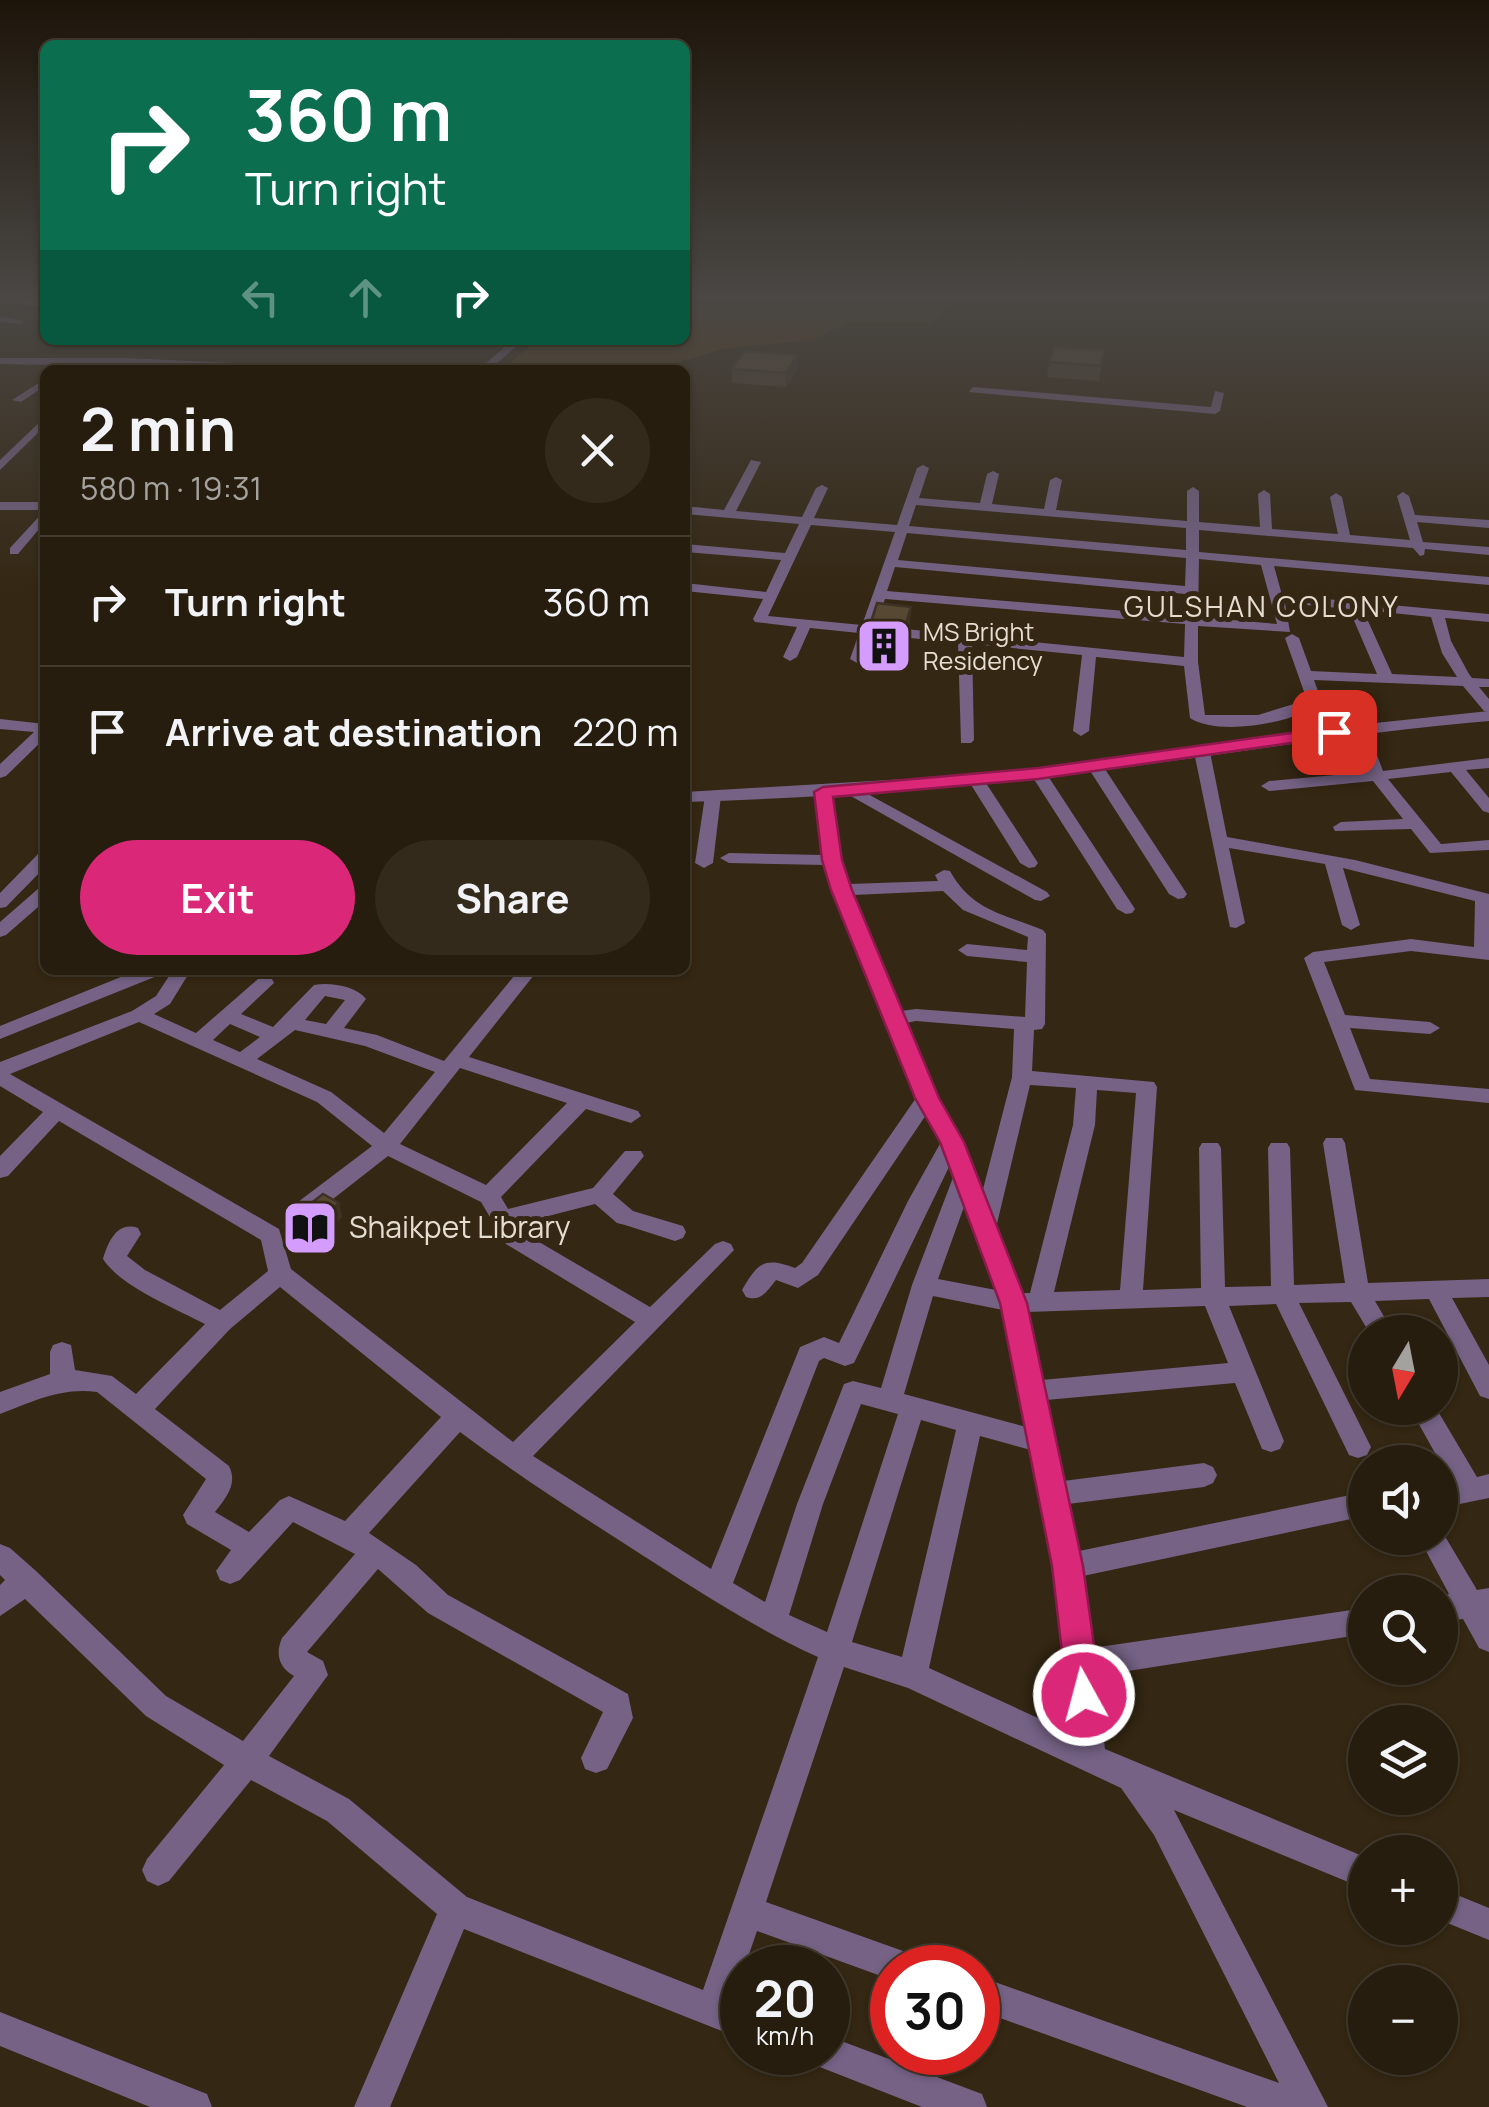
<!DOCTYPE html>
<meta charset="utf-8">
<style>
:root{--surface:#271d0e;--page:#332a1c;--text:#f1f3f6;--muted:#a4a29e;--line:#433b2e;--accent:#db2777}
body{margin:0;font-family:Manrope,sans-serif;background:var(--page);color:var(--text);height:100vh;display:flex;flex-direction:column;font-size:38px;white-space:nowrap}
*{box-sizing:border-box;margin:0}
p{font-size:32px;color:var(--muted)}
.icon{flex:none;width:55px;height:55px;fill:none;stroke:currentColor;stroke-width:2;stroke-linecap:round;stroke-linejoin:round}
.map{position:relative;flex:1;overflow:hidden}
.drawer{position:absolute;left:40px;top:365px;width:650px;height:610px;display:flex;flex-direction:column;background:var(--surface);border-radius:15px;box-shadow:0 2px 8px #0004,0 0 0 2px var(--line)}
.drawer>*{flex:none}
.hud{position:absolute;left:40px;top:40px;width:650px;height:305px;border-radius:15px;box-shadow:0 2px 8px #0004,0 0 0 2px var(--line);background:#0b6e4f;color:#fff;overflow:hidden}
.needle{width:65px;rotate:190deg}
.buttons{position:absolute;left:1348px;top:1315px;display:grid;gap:20px}
.buttons a{display:grid;place-items:center;width:110px;height:110px;border-radius:50%;background:var(--surface);box-shadow:0 2px 8px #0004,0 0 0 2px var(--line);font-size:50px}
.speed{position:absolute;left:720px;top:1945px;display:flex;gap:20px;font-size:50px;font-weight:700;text-align:center}
.speed>*{display:grid;place-content:center;width:130px;height:130px;border-radius:50%;background:var(--surface);box-shadow:0 2px 8px #0004,0 0 0 2px var(--line);line-height:1}
.speed small{font-size:25px;font-weight:400}
.speed .limit{border:15px solid #d22;background:#fff;color:#111}
.pin{position:absolute;display:grid;place-items:center;width:85px;height:85px;color:#fff;margin:-42px;border-radius:20px;box-shadow:0 5px 15px #0006}
.me{position:absolute;width:110px;margin:-55px;rotate:353deg;stroke-linejoin:round;filter:drop-shadow(0 0 8px #0008)}
.turn{display:flex;align-items:center;gap:35px;height:210px;padding:0 40px;font-size:45px}
.turn .icon{width:130px;height:130px;stroke-width:2.5}
.turn b{display:block;font-size:70px;line-height:85px}
.lanes{display:flex;align-items:center;height:95px;padding:0 40px;background:#0003;justify-content:center;gap:50px;direction:ltr}
.lanes .off{opacity:.35}
.round{display:grid;place-items:center;flex:none;width:105px;height:105px;border-radius:52px;background:var(--page)}
.headline{display:flex;align-items:center;justify-content:space-between;height:170px;padding:0 40px}
h1{font-size:60px;font-weight:700;line-height:75px}
.cta{display:flex;gap:20px;margin-top:auto;padding:20px 40px}
.cta a{flex:1;height:115px;border-radius:60px;background:var(--accent);color:#fff;font-size:40px;font-weight:700;line-height:115px;text-align:center}
.cta a+a{background:var(--page);color:var(--text)}
ul{padding:0;list-style:none}
li{display:flex;align-items:center;gap:30px;height:130px;padding:0 40px;border-top:2px solid var(--line)}
li div{flex:1}
li b{display:block;font-size:38px}
li em{font-style:normal}
.map>svg:first-child{display:block}
</style>
<div class="map">
<svg width="1489" height="2107" viewBox="0 0 1489 2107">
<rect width="100%" height="100%" fill="#342713"/>
<path fill="#533a14" d="M 685,299 L 1019,299 L 948,303 L 932,323 L 847,323 L 812,340 L 726,348 L 655,369 L 502,370 L 538,340 L 685,340 Z"/>
<g fill="none" stroke-linecap="round" stroke-linejoin="round">
<path fill="#756285" fill-rule="evenodd" d="M 0,299 L 45,301 L 45,307 L 4,302 Z
M 0,316 L 24,321 L 19,324 L 0,322 Z
M 45,379 L 45,386 L 21,402 L 12,400 Z
M 973,387 L 1211,407 L 1215,391 L 1224,393 L 1220,411 L 1215,414 L 969,392 Z
M 45,417 L 45,426 L 0,470 L 0,460 Z
M 751,460 L 761,462 L 736,511 L 802,517 L 816,488 L 822,485 L 828,488 L 814,518 L 897,525 L 917,468 L 923,465 L 929,468 L 919,498 L 980,503 L 987,474 L 993,471 L 999,474 L 992,504 L 1044,509 L 1050,480 L 1056,477 L 1062,480 L 1056,510 L 1187,521 L 1187,491 L 1193,487 L 1199,491 L 1199,522 L 1260,527 L 1258,494 L 1264,490 L 1270,494 L 1272,529 L 1338,534 L 1330,497 L 1336,493 L 1342,497 L 1350,535 L 1410,540 L 1397,496 L 1403,492 L 1409,496 L 1415,515 L 1489,520 L 1489,528 L 1417,522 L 1423,542 L 1489,547 L 1489,555 L 1425,549 L 1424,555 L 1420,556 L 1413,548 L 1199,530 L 1199,552 L 1489,577 L 1489,585 L 1274,566 L 1282,595 L 1489,614 L 1489,622 L 1445,618 L 1451,641 L 1469,674 L 1472,678 L 1489,679 L 1489,687 L 1479,687 L 1489,699 L 1489,712 L 1484,711 L 1463,686 L 1314,680 L 1322,702 C 1297,723 1218,737 1190,718 L 1184,666 L 1096,657 L 1089,731 L 1081,736 L 1073,731 L 1082,655 L 972,644 L 974,740 L 971,743 L 961,743 L 958,643 L 872,634 L 864,659 L 857,663 L 850,659 L 859,633 L 810,628 L 797,657 L 790,661 L 783,657 L 797,627 L 755,622 L 753,619 L 763,599 L 685,591 L 685,583 L 766,592 L 781,560 L 685,552 L 685,544 L 785,553 L 799,524 L 685,514 L 685,506 L 724,510 ZM 916,505 L 1186,528 L 1186,550 L 909,526 ZM 811,525 L 895,532 L 862,625 L 768,616 ZM 907,533 L 1186,558 L 1185,586 L 898,560 ZM 1199,559 L 1261,565 L 1277,624 L 1198,617 ZM 895,567 L 1185,594 L 1185,616 L 887,591 ZM 885,599 L 1185,624 L 1184,657 L 875,626 ZM 1285,603 L 1349,609 L 1377,674 L 1311,671 L 1299,638 L 1292,634 L 1285,638 L 1307,700 L 1258,715 L 1205,715 L 1198,662 L 1198,626 L 1290,632 ZM 1363,610 L 1431,617 L 1442,653 L 1457,677 L 1392,674 Z
M 0,502 L 45,502 L 45,510 L 0,510 Z
M 45,510 L 45,522 L 18,554 L 10,554 L 10,548 Z
M 685,690 L 692,694 L 692,702 L 685,706 Z
M 0,719 L 45,724 L 45,738 L 6,776 L 0,778 L 0,764 L 34,732 L 0,729 Z
M 1359,724 L 1367,729 L 1383,771 L 1489,758 L 1489,768 L 1466,770 L 1489,798 L 1489,813 L 1483,811 L 1451,772 L 1388,779 L 1441,844 L 1489,840 L 1489,850 L 1430,853 L 1411,829 L 1335,831 L 1333,827 L 1341,822 L 1403,819 L 1373,781 L 1269,791 L 1261,786 L 1269,781 L 1368,772 L 1351,729 Z
M 1202,747 L 1210,752 L 1227,837 L 1355,860 L 1489,894 L 1489,960 L 1411,951 L 1324,962 L 1345,1015 L 1430,1022 L 1440,1028 L 1430,1034 L 1350,1028 L 1370,1079 L 1489,1089 L 1489,1103 L 1355,1090 L 1304,958 L 1313,952 L 1411,939 L 1474,947 L 1475,901 L 1343,868 L 1360,925 L 1351,930 L 1342,925 L 1325,864 L 1229,848 L 1245,923 L 1236,928 L 1230,927 L 1194,752 Z
M 1095,761 L 1101,763 L 1187,894 L 1184,898 L 1178,899 L 1169,894 L 1087,766 Z
M 1038,768 L 1046,773 L 1135,909 L 1132,913 L 1126,914 L 1117,909 L 1030,773 Z
M 976,775 L 984,780 L 1038,863 L 1035,867 L 1029,868 L 1020,863 L 968,780 Z
M 855,787 L 1047,892 L 1050,896 L 1041,901 L 1035,900 L 849,795 L 849,789 Z
M 823,788 L 831,793 L 841,860 L 849,884 L 938,881 L 935,875 L 944,870 L 950,871 C 972,911 1004,914 1043,930 L 1046,934 L 1045,1024 L 1042,1029 L 1034,1030 L 1032,1071 L 1154,1082 L 1157,1087 L 1143,1290 L 1201,1288 L 1199,1148 L 1202,1143 L 1218,1143 L 1221,1148 L 1225,1287 L 1271,1286 L 1268,1148 L 1271,1143 L 1287,1143 L 1290,1148 L 1294,1285 L 1345,1283 L 1323,1143 L 1326,1138 L 1342,1138 L 1345,1143 L 1368,1283 L 1489,1279 L 1489,1297 L 1452,1298 L 1489,1365 L 1489,1399 L 1480,1396 L 1429,1299 L 1375,1301 L 1393,1332 L 1369,1332 L 1351,1302 L 1299,1303 L 1371,1447 L 1367,1455 L 1358,1458 L 1349,1455 L 1276,1304 L 1229,1306 L 1284,1441 L 1280,1449 L 1271,1452 L 1262,1449 L 1235,1383 L 1046,1400 L 1063,1481 L 1204,1463 L 1213,1467 L 1217,1475 L 1213,1483 L 1204,1487 L 1068,1504 L 1079,1551 L 1365,1492 L 1365,1516 L 1083,1576 L 1092,1648 L 1365,1608 L 1365,1634 L 1096,1676 L 1105,1749 L 1365,1857 L 1365,1889 L 1174,1810 L 1328,2107 L 1247,2107 L 978,2010 L 978,1976 L 1279,2083 L 1154,1835 L 1121,1788 L 908,1688 L 844,1667 L 766,1902 L 917,1956 L 922,1968 L 892,1968 L 892,1980 L 757,1931 L 733,2001 L 742,2005 L 742,2039 L 464,1929 L 390,2107 L 354,2107 L 437,1914 L 327,1821 L 251,1780 L 169,1881 L 158,1886 L 147,1881 L 142,1870 L 147,1859 L 224,1765 L 146,1716 L 25,1599 L 0,1616 L 0,1585 L 5,1580 L 0,1575 L 0,1544 L 10,1548 L 36,1571 L 166,1696 L 243,1741 L 294,1676 C 279,1668 275,1654 282,1638 L 355,1554 L 293,1522 L 240,1580 L 230,1584 L 220,1580 L 216,1571 L 231,1550 L 187,1524 L 183,1515 L 206,1479 L 97,1392 C 61,1387 32,1402 0,1414 L 0,1392 L 50,1374 L 50,1352 L 53,1345 L 62,1342 L 71,1345 L 75,1370 L 112,1376 L 136,1394 L 205,1324 C 176,1309 120,1286 103,1259 C 108,1242 117,1221 138,1228 L 141,1234 L 127,1256 L 145,1270 L 220,1310 L 268,1271 L 261,1240 L 59,1121 L 8,1176 L 0,1178 L 0,1156 L 43,1112 L 0,1086 L 0,1062 L 132,1011 L 156,996 L 173,970 L 191,970 L 170,1004 L 154,1014 L 196,1033 L 258,979 L 272,979 L 274,983 L 241,1014 L 273,1027 L 314,985 C 330,982 356,986 366,999 L 344,1028 L 377,1035 L 444,1061 L 519,970 L 538,970 L 469,1057 L 638,1111 L 641,1116 L 631,1123 L 586,1109 L 501,1197 L 508,1209 L 593,1188 L 625,1151 L 641,1151 L 644,1156 L 613,1194 L 633,1211 L 683,1226 L 686,1232 L 683,1238 L 675,1241 L 625,1225 L 617,1223 L 595,1204 L 517,1224 L 522,1232 L 650,1307 L 715,1244 L 723,1241 L 731,1244 L 734,1250 L 533,1456 L 711,1569 L 800,1347 L 824,1337 L 839,1343 L 908,1201 L 941,1142 L 926,1115 L 818,1275 L 798,1288 L 776,1280 C 767,1291 761,1302 746,1297 L 742,1290 C 758,1262 765,1257 795,1268 L 802,1263 L 916,1098 L 825,865 L 729,863 L 720,858 L 729,853 L 823,855 L 815,793 ZM 943,891 L 963,910 L 1028,937 L 1027,950 L 967,944 L 958,950 L 967,956 L 1027,962 L 1025,1017 L 916,1009 L 901,1011 L 853,895 ZM 325,996 L 345,1000 L 326,1024 L 305,1020 ZM 916,1021 L 1014,1029 L 1012,1077 L 982,1193 L 963,1142 L 937,1098 L 906,1023 ZM 139,1022 L 317,1102 L 372,1146 L 294,1205 L 291,1211 L 294,1217 L 310,1217 L 388,1156 L 481,1202 L 506,1244 L 635,1322 L 513,1442 L 291,1269 L 279,1229 L 10,1074 ZM 230,1024 L 260,1037 L 240,1052 L 213,1040 ZM 295,1030 L 365,1046 L 435,1072 L 384,1133 L 331,1092 L 257,1059 ZM 460,1068 L 567,1103 L 486,1185 L 400,1144 ZM 1030,1085 L 1076,1088 L 1073,1125 L 1030,1293 L 1021,1293 L 996,1228 ZM 1097,1090 L 1136,1093 L 1120,1290 L 1054,1292 L 1095,1125 ZM 950,1165 L 954,1175 L 912,1285 L 881,1388 L 853,1381 L 844,1384 L 797,1504 L 765,1602 L 733,1583 L 819,1361 L 824,1358 L 845,1366 L 854,1363 ZM 965,1204 L 996,1290 L 938,1279 ZM 280,1287 L 441,1417 L 345,1521 L 289,1496 L 280,1500 L 249,1532 L 215,1512 C 226,1498 238,1484 229,1466 L 155,1409 L 230,1329 ZM 933,1296 L 1003,1310 L 1026,1427 L 904,1394 ZM 1205,1306 L 1228,1363 L 1041,1380 L 1027,1312 ZM 861,1404 L 898,1414 L 827,1632 L 789,1615 L 823,1504 ZM 921,1420 L 956,1430 L 902,1657 L 852,1642 ZM 460,1432 C 513,1472 569,1508 625,1544 C 689,1585 750,1626 818,1657 L 703,1990 L 467,1897 L 349,1799 L 269,1756 L 328,1675 L 323,1661 L 307,1652 L 378,1569 L 428,1613 L 603,1712 L 581,1758 L 585,1769 L 596,1773 L 607,1769 L 633,1718 L 628,1694 L 448,1595 L 416,1565 L 369,1533 ZM 980,1436 L 1031,1450 L 1054,1566 L 1073,1734 L 929,1668 Z
M 713,791 L 721,796 L 713,863 L 704,868 L 695,863 L 705,796 Z
M 1410,1408 L 1436,1408 L 1477,1477 L 1489,1474 L 1489,1498 L 1440,1508 L 1440,1484 L 1451,1482 Z
M 1440,1528 L 1477,1590 L 1489,1588 L 1489,1652 L 1479,1648 L 1463,1619 L 1440,1622 L 1440,1596 L 1449,1594 L 1419,1538 L 1440,1538 Z
M 1440,1888 L 1489,1908 L 1489,1940 L 1440,1920 Z
M 0,2012 L 207,2094 L 212,2107 L 150,2107 L 0,2046 Z
M 828,2036 L 982,2094 L 987,2107 L 922,2107 L 812,2064 L 807,2052 L 828,2052 Z"/>
<path fill="#756285" fill-rule="evenodd" d="M 513,340 L 524,340 L 489,370 L 478,370 Z
M 0,358 L 126,358 L 321,367 L 326,370 L 0,364 Z
M 1489,711 L 1489,721 C 1337,734 1187,761 1035,779 C 919,792 802,798 685,802 L 685,792 L 991,774 L 1375,723 Z
M 45,852 L 45,867 L 6,907 L 0,908 L 0,893 L 39,853 Z
M 45,887 L 45,901 L 6,935 L 0,937 L 0,922 L 39,888 Z
M 138,970 L 164,970 L 162,974 L 0,1039 L 0,1026 Z"/>
</g>
<path fill="#4b3e2c" d="M 1104,350 L 1099,381 L 1047,377 L 1049,362 Z
M 732,369 L 797,370 L 786,387 L 732,383 Z
M 911,607 L 908,642 L 902,661 L 868,658 L 871,622 Z
M 339,1203 L 342,1217 L 303,1254 L 289,1246 L 283,1225 Z"/>
<path fill="#3d3224" d="M 797,355 L 797,370 L 786,387 L 786,373 Z
M 911,607 L 908,642 L 902,661 L 905,626 Z
M 339,1203 L 342,1217 L 303,1254 L 299,1239 Z"/>
<path fill="#574833" stroke="#3d3224" stroke-width="2.5" d="M 1054,347 L 1104,350 L 1101,366 L 1049,362 Z
M 744,351 L 797,355 L 786,373 L 732,369 Z
M 877,603 L 911,607 L 905,626 L 871,622 Z
M 323,1194 L 339,1203 L 299,1239 L 285,1232 L 283,1225 Z"/>
<linearGradient id="sky" x2="0" y2="1"><stop stop-color="#1d150a"/><stop offset="0.5" stop-color="#4a4744"/><stop offset="1" stop-color="#4a4744" stop-opacity="0"/></linearGradient>
<rect width="1489" height="594" fill="url(#sky)"/>
<path fill="#db2777" stroke="#8e194d" stroke-width="2.5" d="M 1334,727 L 1340,729 L 1340,736 L 1038,779 L 833,797 L 842,860 L 852,890 L 939,1098 L 964,1142 L 1027,1303 L 1083,1566 L 1101,1695 L 1096,1707 L 1084,1712 L 1072,1707 L 1067,1695 L 1052,1566 L 1000,1303 L 940,1142 L 915,1098 L 831,890 L 822,860 L 814,792 L 823,787 L 1038,768 Z"/>
<defs>
<g id="building-square" transform="scale(2.875)"><rect x="-9" y="-9" width="18" height="18" rx="4" fill="#d39cfd" stroke="#342713"/><path d="M-4-6H4V6H1V3H-1V6H-4ZM-2.5-4.3h1.7v1.8h-1.7ZM.8-4.3h1.7v1.8H.8ZM-2.5-1h1.7V.8h-1.7ZM.8-1h1.7V.8H.8Z" fill="#111"/></g>
<g id="library-square" transform="scale(2.875)"><rect x="-9" y="-9" width="18" height="18" rx="4" fill="#d39cfd" stroke="#342713"/><path d="M-6-4Q-3-5.5-.7-3.5V5Q-3 3-6 4ZM6-4Q3-5.5 .7-3.5V5Q3 3 6 4Z" fill="#111"/></g>
</defs>
<g fill-rule="evenodd">
<use href="#building-square" x="884" y="646"/>
<use href="#library-square" x="310" y="1228"/>
</g>
<g text-anchor="middle" stroke-width="10" stroke-linejoin="round" paint-order="stroke">
<g font-size="25" fill="#e6ddd1" stroke="#342713" text-anchor="start">
<text x="923" y="641">MS Bright<tspan x="923" dy="29">Residency</tspan></text>
</g>
<g font-size="28" letter-spacing="2.5" fill="#e6ddd1" stroke="#342713">
<text x="1262" y="617">GULSHAN COLONY</text>
</g>
<g font-size="30" fill="#e6ddd1" stroke="#342713" text-anchor="start">
<text x="349" y="1238">Shaikpet Library</text>
</g>
</g>
</svg>
<div class="buttons">
<a><svg class="needle" viewBox="-14 -14 28 28"><path d="M0-13l5 13h-10z" fill="#e53935"/><path d="M0 13l5-13h-10z" fill="#a4a29e"/></svg></a>
<a><svg class="icon" aria-label="sound" viewBox="0 0 24 24"><path d="M4 9h4l5-4v14l-5-4H4zM17 9q2 3 0 6"/></svg></a>
<a><svg class="icon" aria-label="search" viewBox="0 0 24 24"><circle cx="10" cy="10" r="6"/><path d="M15 15l6 6"/></svg></a>
<a><svg class="icon" aria-label="layers" viewBox="0 0 24 24"><path d="M12 4l9 5-9 5-9-5zM3 14l9 5 9-5"/></svg></a>
<a>+</a>
<a>−</a>
</div>
<div class="speed"><div>20<small>km/h</small></div><div class="limit">30</div></div>
<div class="pin" style="left:1334px;top:732px;background:#d93025"><svg class="icon" aria-label="arrive" viewBox="0 0 24 24"><path d="M6 21V4h12l-3 4 3 4H6"/></svg></div>
<svg class="me" style="left:1084px;top:1695px" viewBox="-20 -20 40 40"><circle r="17" fill="#db2777" stroke="#fff" stroke-width="3"/><path d="M0-11L8 9 0 5-8 9z" fill="#fff"/></svg>
<div class="hud">
<div class="turn"><svg class="icon" aria-label="right" viewBox="0 0 24 24"><path d="M7 20v-9h11M14 6l5 5-5 5"/></svg><div><b>360 m</b>Turn right</div></div>
<div class="lanes"><svg class="icon off" aria-label="left" viewBox="0 0 24 24"><path d="M17 20v-9H6M10 6l-5 5 5 5"/></svg><svg class="icon off" aria-label="ahead" viewBox="0 0 24 24"><path d="M12 20V5M6 11l6-6 6 6"/></svg><svg class="icon" aria-label="right" viewBox="0 0 24 24"><path d="M7 20v-9h11M14 6l5 5-5 5"/></svg></div>
</div>
<section class="drawer">
<div class="headline"><div><h1>2 min</h1><p>580 m · 19:31</p></div><a class="round"><svg class="icon" aria-label="close" viewBox="0 0 24 24"><path d="M6 6l12 12M18 6L6 18"/></svg></a></div>
<ul>
<li><svg class="icon" aria-label="right" viewBox="0 0 24 24"><path d="M7 20v-9h11M14 6l5 5-5 5"/></svg><div><b>Turn right</b></div><em>360 m</em></li>
<li><svg class="icon" aria-label="arrive" viewBox="0 0 24 24"><path d="M6 21V4h12l-3 4 3 4H6"/></svg><div><b>Arrive at destination</b></div><em>220 m</em></li>
</ul>
<div class="cta"><a>Exit</a><a>Share</a></div>
</section>
</div>
